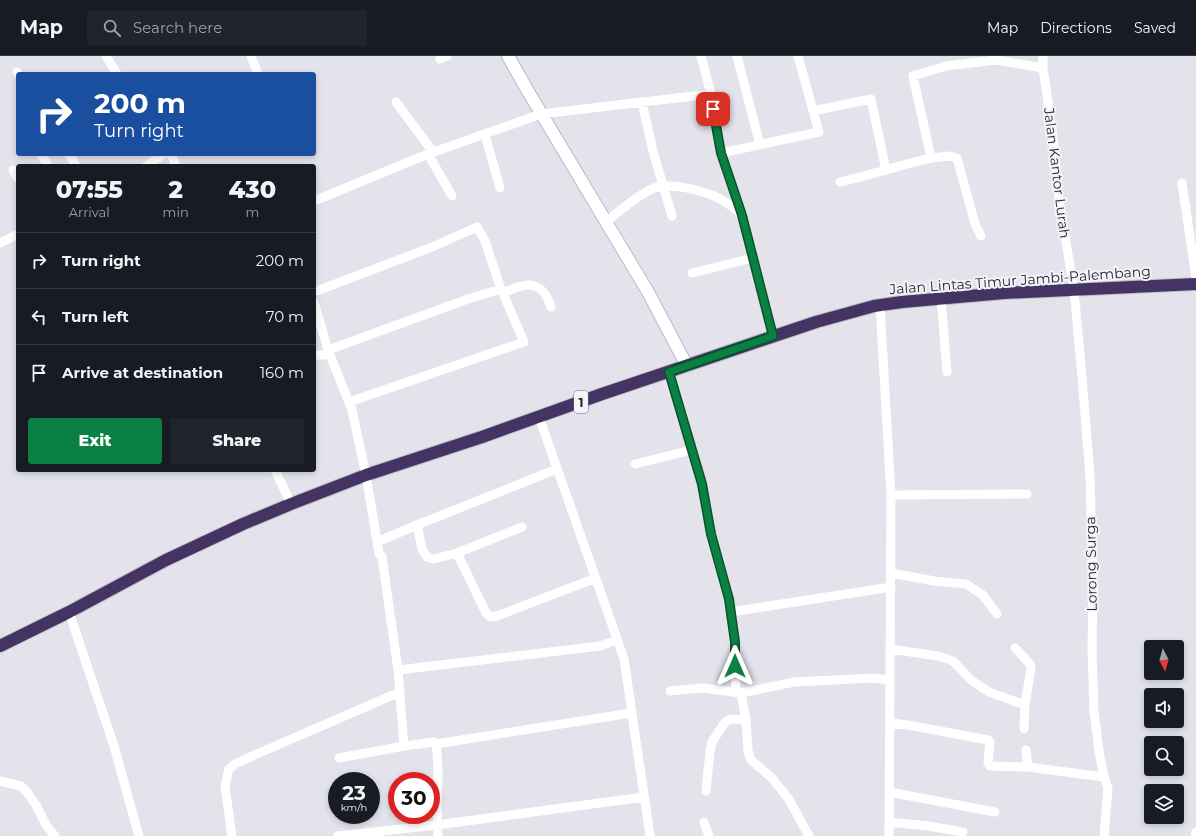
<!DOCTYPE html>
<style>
:root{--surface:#171b24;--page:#20242c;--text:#f1f3f6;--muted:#9ea1a6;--line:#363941;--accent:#0b8043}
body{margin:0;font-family:Montserrat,sans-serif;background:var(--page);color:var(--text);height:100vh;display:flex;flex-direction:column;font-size:15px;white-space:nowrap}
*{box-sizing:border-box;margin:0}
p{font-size:13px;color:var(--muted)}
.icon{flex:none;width:22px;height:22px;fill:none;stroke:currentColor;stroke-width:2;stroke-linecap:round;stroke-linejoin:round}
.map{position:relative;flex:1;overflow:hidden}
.details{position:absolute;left:16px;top:108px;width:300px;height:308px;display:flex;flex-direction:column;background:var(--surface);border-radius:4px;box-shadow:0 2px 6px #0003}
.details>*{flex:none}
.guide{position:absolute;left:16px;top:16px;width:300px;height:84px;border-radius:4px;box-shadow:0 2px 6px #0003;background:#1a4fa0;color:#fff;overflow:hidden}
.needle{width:26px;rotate:174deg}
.controls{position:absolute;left:1144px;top:584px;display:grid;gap:8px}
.controls a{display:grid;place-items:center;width:40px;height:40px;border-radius:4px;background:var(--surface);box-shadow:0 2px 6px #0003;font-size:20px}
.speed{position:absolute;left:328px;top:716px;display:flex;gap:8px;font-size:20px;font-weight:700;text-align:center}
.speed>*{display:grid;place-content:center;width:52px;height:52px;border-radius:50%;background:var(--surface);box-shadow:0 2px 6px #0003;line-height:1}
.speed small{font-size:10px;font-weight:400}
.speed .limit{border:6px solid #d22;background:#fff;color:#111}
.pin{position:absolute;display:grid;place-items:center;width:34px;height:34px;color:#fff;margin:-17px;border-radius:8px;box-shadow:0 2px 6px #0006}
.me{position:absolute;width:44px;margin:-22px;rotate:0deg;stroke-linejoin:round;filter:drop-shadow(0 0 3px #0008)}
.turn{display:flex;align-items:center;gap:14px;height:84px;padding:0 12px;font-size:18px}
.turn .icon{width:52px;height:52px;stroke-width:2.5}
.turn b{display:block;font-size:28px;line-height:34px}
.eta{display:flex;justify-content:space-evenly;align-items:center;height:68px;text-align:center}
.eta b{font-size:24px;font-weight:800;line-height:28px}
.primary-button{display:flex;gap:8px;margin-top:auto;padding:8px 12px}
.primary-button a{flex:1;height:46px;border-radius:4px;background:var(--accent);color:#fff;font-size:16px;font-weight:800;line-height:46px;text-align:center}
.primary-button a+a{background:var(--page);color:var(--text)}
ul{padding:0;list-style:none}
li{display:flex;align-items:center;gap:12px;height:56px;padding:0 12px;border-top:1px solid var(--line)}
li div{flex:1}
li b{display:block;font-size:15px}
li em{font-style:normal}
header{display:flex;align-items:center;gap:24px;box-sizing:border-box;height:56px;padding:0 20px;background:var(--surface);border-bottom:1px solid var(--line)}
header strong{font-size:19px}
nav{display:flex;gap:22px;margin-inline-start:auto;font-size:14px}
.search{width:280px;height:36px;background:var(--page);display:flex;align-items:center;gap:10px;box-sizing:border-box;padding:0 14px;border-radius:4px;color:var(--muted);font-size:15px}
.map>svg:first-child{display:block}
</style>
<header>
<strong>Map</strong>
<div class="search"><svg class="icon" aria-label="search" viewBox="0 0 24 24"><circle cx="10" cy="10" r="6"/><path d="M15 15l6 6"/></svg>Search here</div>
<nav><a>Map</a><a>Directions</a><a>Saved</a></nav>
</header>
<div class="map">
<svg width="1196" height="780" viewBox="0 0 1196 780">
<rect width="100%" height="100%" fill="#e4e3ec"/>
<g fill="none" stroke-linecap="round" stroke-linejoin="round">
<g stroke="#bbb8ca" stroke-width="14">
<path id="secondary" d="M 508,0 L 529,37 L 648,236 L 687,310"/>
</g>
<g stroke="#bfbec4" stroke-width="14">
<path id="highway" d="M 0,590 L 69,556 L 166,504 L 243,468 L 291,448 L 366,419 L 482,381 L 602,338 L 816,266 L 874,250 L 902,246 L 1004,237 L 1196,228"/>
</g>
<path stroke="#fff" stroke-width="9" d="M 106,0 L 117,18
M 251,0 L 258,18
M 701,0 L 711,38 L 721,97
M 737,0 L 760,89
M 1043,0 L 1043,12 L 1053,81 L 1059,144 L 1074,234 L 1082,321 L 1090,420 L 1093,527 L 1092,594 L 1094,656 L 1099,695 L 1104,721 L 1108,732 L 1104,780
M 440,3 L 447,0
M 17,16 L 18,18
M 396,46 L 433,96
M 642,46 L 653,95 L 672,160
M 813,55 L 871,43 L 886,114
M 485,79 L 500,132
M 41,98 L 48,110
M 69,98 L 76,110
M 171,98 L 176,110
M 428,98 L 541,58 L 711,38
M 146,110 L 164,98
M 13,114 L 18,122
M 840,126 C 870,119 900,109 931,102
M 1182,127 L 1196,222
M 314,145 L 428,98 L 452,140
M 606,166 C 618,156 639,138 654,132 C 671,126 707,135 722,144 C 729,148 736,154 743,159
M 981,180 L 975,168 L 957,102 L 950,100 L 931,102 L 913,20 L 946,10 L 996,4 L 1043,12
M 0,187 L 18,178
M 692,217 L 753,202
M 314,236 L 432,191 L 477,171 L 485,185 L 501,233 L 524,286 L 349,346
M 504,237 C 526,226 542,223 551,251
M 941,242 L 947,316
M 314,246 L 328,294 L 352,354 L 366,419 L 379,497 L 382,501 L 398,614 L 404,690 L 434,686 L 436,688 C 441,719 435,750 438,780
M 880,249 L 891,439 L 889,780
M 773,280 L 743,159 L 721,97 L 819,76 L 798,0
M 328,294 L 468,243 L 501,233
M 314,299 L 323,299 L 329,297
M 669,316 L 702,428 L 711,479 L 729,543 L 735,586 L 736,636
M 539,361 L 624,603 L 650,780
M 635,408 L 692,394
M 275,414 L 291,448
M 891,439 L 1027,438
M 417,469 L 557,413
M 377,486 L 417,469 L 422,493 L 427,501 L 434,503 L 457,497 L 522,471
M 457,497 L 486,557 L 490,561 L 497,560 L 596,522
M 891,517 L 934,525 L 966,528 L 983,539 L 997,558
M 69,556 L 114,690 L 139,780
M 731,556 L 891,531
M 1015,592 L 1030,608 L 1031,612 L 1025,649
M 890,593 L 938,600 L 953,605 L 972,625 L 989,636 L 1025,649 L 1024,673
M 398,614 L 600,590 L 617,584
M 670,635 L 702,632 L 741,637 L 794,626 L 873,622 L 890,624
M 741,637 L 746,664 L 748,695 L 751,704 L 771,721 L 788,742 L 809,780
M 890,667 L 908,669 L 988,684 L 990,686 L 988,707 L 990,710 L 1028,711 L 1104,721
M 436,688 L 631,657
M 1026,694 L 1028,711
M 339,702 L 404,690
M 0,725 L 21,730 L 27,736 L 36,749 L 46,769 L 55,780
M 706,735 L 710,696 L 712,686 L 725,666 L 731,663 L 746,664
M 889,736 L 995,756
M 704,766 L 709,780
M 889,766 L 928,770 L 963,776
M 232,780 L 225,730 L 229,713 L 235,708 L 259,697 L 400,636
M 338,780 L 437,769 L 644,741
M 1195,780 L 1196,776"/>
<use href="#secondary" stroke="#fff" stroke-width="12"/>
<use href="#highway" stroke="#433464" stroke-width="12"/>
</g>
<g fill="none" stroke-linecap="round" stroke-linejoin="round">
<g stroke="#07532c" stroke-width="10">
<path id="route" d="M 713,53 L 721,97 L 742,159 L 773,280 L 669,316 L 702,428 L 711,478 L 729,543 L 735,586 L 735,610"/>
</g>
<use href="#route" stroke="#0b8043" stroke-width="7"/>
</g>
<g text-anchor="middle" stroke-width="4" stroke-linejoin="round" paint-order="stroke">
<rect fill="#f4f4f8" stroke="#676374" stroke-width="1" x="574" y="335" width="14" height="22" rx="3"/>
<g font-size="13" font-weight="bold" fill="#2a253b">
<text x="581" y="351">1</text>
</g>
<g font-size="14" fill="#2a253b" stroke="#f4f4f8">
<text transform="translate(1057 117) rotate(83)" y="5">Jalan Kantor Lurah</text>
<text transform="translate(1020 224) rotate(-4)" y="5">Jalan Lintas Timur Jambi-Palembang</text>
<text transform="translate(1091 508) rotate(-91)" y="5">Lorong Surga</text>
</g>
</g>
</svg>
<div class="controls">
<a><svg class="needle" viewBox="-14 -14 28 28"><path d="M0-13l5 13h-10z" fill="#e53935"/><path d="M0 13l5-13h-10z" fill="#9ea1a6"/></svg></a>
<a><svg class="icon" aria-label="sound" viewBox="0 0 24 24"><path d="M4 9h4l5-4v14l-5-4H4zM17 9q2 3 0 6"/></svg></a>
<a><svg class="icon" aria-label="search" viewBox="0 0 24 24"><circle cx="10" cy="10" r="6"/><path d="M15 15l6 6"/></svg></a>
<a><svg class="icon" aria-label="layers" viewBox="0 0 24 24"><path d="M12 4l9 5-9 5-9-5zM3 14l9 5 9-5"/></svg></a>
</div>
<div class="speed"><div>23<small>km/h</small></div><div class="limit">30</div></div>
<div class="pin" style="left:713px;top:53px;background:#d93025"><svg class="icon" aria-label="arrive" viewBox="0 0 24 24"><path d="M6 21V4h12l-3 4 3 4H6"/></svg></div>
<svg class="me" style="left:735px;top:610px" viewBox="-20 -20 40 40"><path d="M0-17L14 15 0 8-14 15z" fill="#0b8043" stroke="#fff" stroke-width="4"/></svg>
<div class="guide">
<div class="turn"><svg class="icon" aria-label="right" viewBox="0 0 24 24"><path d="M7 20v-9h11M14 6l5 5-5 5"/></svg><div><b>200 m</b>Turn right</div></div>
</div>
<section class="details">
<div class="eta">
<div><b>07:55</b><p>Arrival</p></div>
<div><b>2</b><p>min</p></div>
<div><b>430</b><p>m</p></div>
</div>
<ul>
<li><svg class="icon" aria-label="right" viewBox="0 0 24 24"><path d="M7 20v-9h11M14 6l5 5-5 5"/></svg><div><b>Turn right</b></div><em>200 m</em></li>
<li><svg class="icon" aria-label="left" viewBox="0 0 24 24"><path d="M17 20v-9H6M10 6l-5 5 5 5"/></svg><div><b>Turn left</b></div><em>70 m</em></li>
<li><svg class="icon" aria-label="arrive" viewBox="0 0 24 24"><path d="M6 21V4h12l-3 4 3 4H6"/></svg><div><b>Arrive at destination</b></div><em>160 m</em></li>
</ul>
<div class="primary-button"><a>Exit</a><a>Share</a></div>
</section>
</div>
